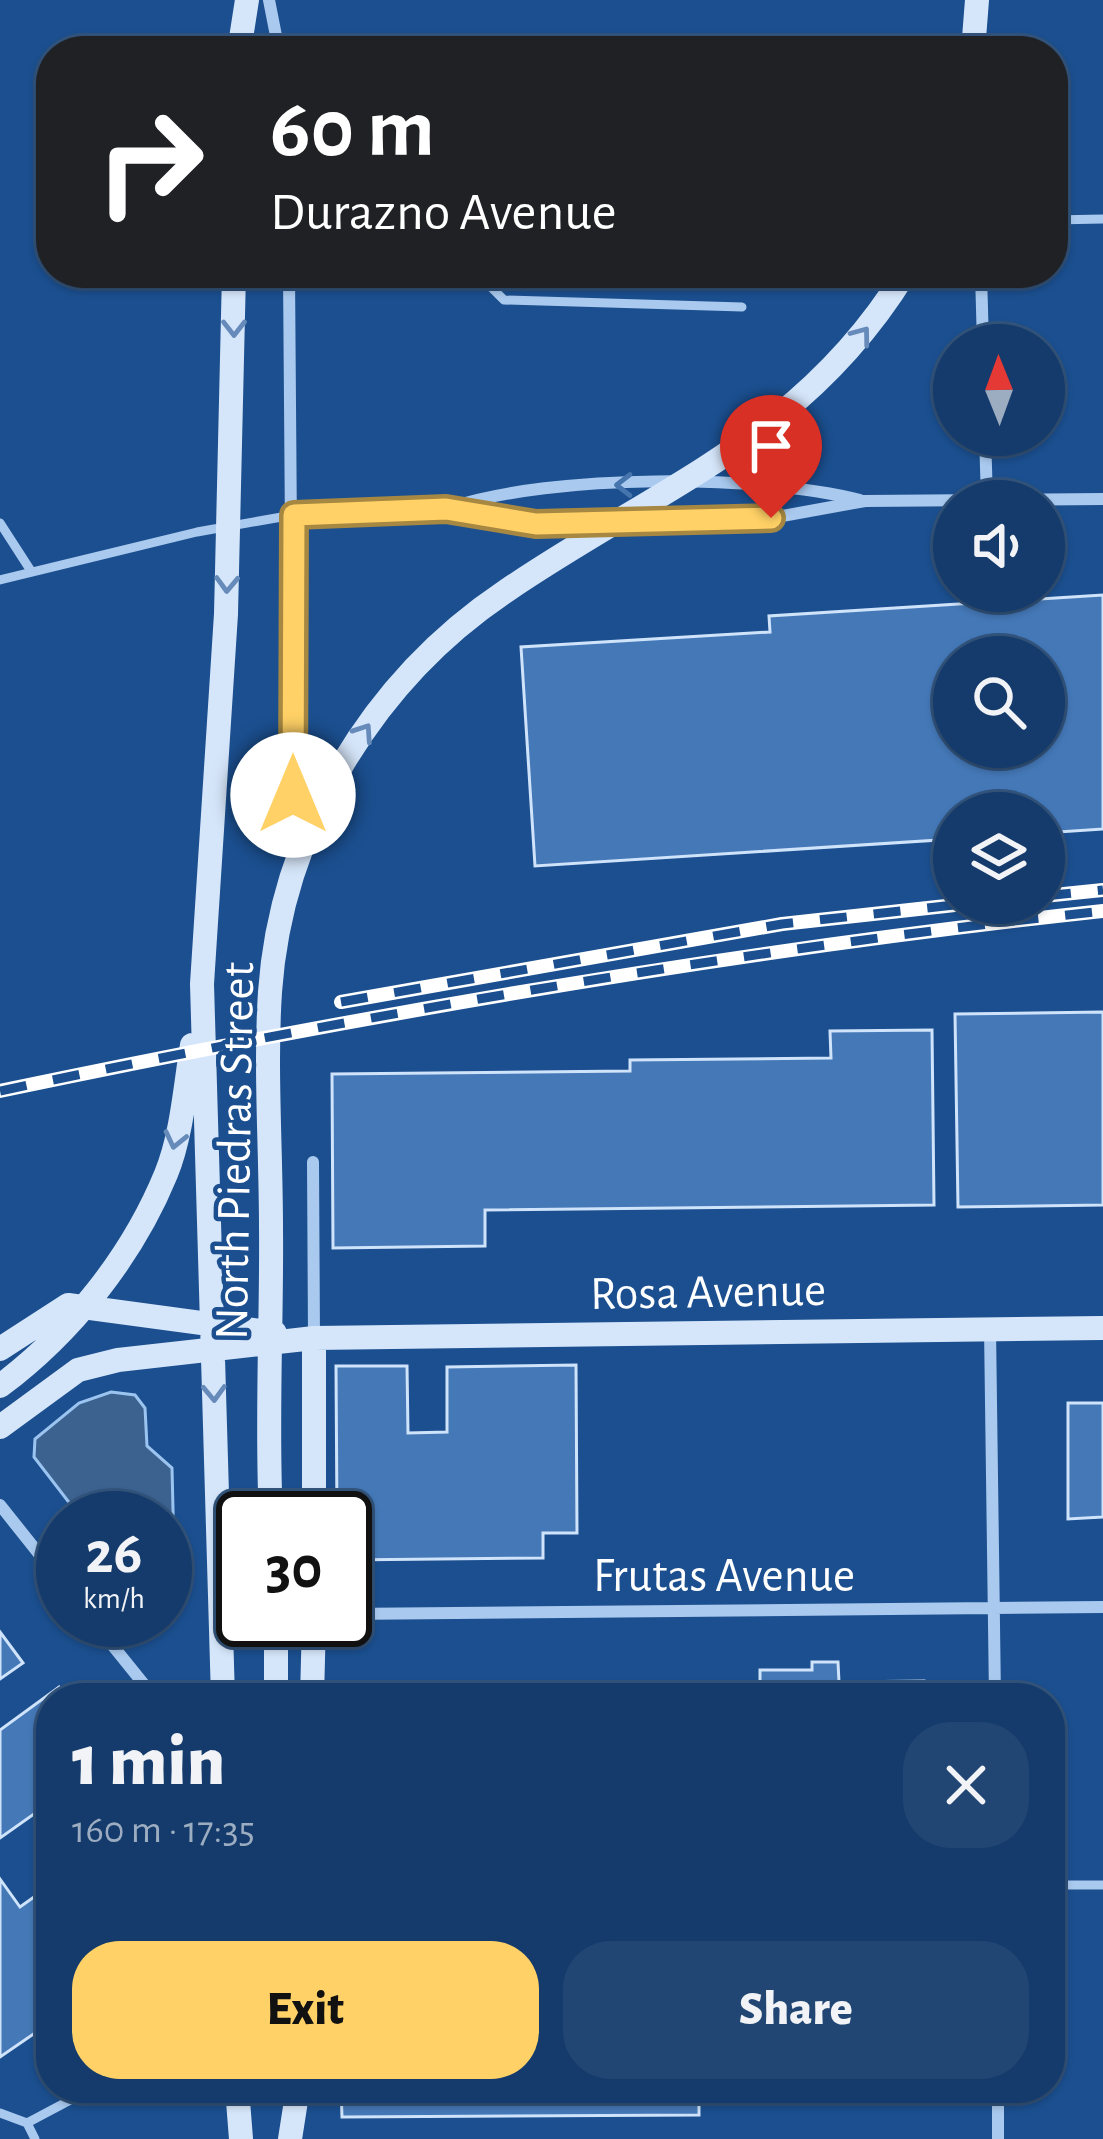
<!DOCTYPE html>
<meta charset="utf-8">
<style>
:root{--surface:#143b6b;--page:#214673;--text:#f1f3f6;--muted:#9dadc1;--line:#33557e;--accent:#ffd166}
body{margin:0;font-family:"Alegreya Sans",sans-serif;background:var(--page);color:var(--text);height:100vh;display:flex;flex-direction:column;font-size:45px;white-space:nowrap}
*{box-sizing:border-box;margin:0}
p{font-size:39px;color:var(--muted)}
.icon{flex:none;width:66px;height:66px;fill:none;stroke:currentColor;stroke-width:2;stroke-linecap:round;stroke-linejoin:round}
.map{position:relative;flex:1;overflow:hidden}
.side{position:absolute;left:36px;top:1683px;width:1029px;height:420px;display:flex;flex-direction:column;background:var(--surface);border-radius:48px;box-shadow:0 3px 9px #0004,0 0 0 3px var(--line)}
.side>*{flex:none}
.guide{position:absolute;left:36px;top:36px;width:1032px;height:252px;border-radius:48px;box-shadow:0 3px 9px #0004,0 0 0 3px var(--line);background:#202124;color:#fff;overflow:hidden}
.needle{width:78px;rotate:359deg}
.fabs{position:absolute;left:933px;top:324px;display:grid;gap:24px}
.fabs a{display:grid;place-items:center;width:132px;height:132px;border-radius:50%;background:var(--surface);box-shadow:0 3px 9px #0004,0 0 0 3px var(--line);font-size:60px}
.speed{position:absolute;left:36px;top:1491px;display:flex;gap:24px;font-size:60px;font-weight:700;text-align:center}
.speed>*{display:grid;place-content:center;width:156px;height:156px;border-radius:50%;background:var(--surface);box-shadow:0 3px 9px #0004,0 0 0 3px var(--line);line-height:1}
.speed small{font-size:30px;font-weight:400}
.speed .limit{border:6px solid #111;border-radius:18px;background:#fff;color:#111}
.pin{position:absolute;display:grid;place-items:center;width:102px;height:102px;color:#fff;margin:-123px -51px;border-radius:50% 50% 50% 0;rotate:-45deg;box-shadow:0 0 12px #0007}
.pin .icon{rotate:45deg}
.me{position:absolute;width:132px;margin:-66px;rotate:0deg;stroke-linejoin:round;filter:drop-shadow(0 0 9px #0008)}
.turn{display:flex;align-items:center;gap:42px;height:252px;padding:0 36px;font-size:54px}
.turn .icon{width:156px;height:156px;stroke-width:2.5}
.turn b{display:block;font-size:84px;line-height:102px}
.round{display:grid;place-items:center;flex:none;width:126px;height:126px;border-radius:48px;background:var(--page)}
.summary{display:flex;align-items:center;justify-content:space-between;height:204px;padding:0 36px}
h1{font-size:72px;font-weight:800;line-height:90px}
.action{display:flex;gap:24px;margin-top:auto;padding:24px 36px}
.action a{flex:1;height:138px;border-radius:48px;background:var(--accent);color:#111;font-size:48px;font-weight:800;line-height:138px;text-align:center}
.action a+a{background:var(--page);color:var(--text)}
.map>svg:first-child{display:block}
</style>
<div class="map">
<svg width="1103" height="2139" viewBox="0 0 1103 2139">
<rect width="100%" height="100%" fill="#1b4f8f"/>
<path fill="#3c6290" stroke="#9cc4f0" stroke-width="3" d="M 111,1392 L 135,1395 L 145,1408 L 147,1446 L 172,1468 L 175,1592 L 165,1596 L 165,1518 L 81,1518 L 34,1457 L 35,1439 L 79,1403 Z"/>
<path fill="#4478b7" stroke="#cfe3fa" stroke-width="3" fill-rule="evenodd" d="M 1103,595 L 1103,829 L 1044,833 L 1044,813 L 954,813 L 954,839 L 535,866 L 521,647 L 770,632 L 769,616 ZM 954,657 L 1044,657 L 1044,747 L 954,747 Z
M 1103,1012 L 1103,1205 L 958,1207 L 955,1014 Z
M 932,1030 L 934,1205 L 485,1210 L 485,1246 L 333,1248 L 332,1074 L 630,1071 L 630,1060 L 831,1058 L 830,1031 Z
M 576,1365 L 577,1533 L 543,1533 L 543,1558 L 345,1560 L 345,1518 L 337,1518 L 336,1366 L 407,1366 L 408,1433 L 447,1432 L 447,1367 Z
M 1068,1403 L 1103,1403 L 1103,1517 L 1068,1519 Z
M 0,1632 L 23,1663 L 0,1679 Z
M 812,1662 L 838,1662 L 839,1682 L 924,1681 L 924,1698 L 760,1698 L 760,1670 L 812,1670 Z
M 526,1685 L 526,1698 L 338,1698 L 338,1686 Z
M 59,1687 L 67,1698 L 51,1698 L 51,1802 L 0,1838 L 0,1730 Z
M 0,1879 L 20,1907 L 51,1885 L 51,2022 L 0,2057 Z
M 341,2088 L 699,2088 L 699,2115 L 342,2117 Z"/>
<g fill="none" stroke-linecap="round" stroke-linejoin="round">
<path stroke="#a9c9ee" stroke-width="9" d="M 1053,220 L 1103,219
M 477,273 L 504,300 L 742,307
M 0,523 L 31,571
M 0,580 L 197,532 L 293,515
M 1050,1885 L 1103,1885
M 0,2113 L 27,2123
M 35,2139 L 27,2123 L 93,2088"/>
<path stroke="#a9c9ee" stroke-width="12" d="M 269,0 L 279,51
M 289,273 L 293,795
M 981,273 L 983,345
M 985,435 L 987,500
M 452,507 C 554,474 757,474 860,500
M 294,515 L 446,509 L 536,523 L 604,523
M 624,523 L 771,518 L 865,501 L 1103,499
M 313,1162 L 314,1337
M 990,1328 L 995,1698
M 0,1505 L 63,1584
M 345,1614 L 1103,1607
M 92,1620 L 155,1698
M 998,2139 L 998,2088"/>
<path stroke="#d6e6fa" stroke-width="24" d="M 239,51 L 247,0
M 973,51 L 977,0
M 314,1338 L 314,1518
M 0,1349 L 68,1305 L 275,1333
M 0,1386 C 71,1333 132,1257 166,1174 C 182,1135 185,1087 192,1045
M 0,1427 L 78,1370 L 118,1360 L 314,1338 L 1103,1328
M 271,1518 C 266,1422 272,1324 271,1228 C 271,1150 265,1069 270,992 C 281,831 373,680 506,591 C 658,487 803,439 905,273
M 276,1620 L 276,1698
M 223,1698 L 202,984 L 226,614 L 234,273
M 312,1698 L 314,1620
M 237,2088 L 241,2139
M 290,2139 L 298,2088"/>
<g stroke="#fff" stroke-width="14">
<path id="rail" d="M 1044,896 L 1103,890
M 341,1002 L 782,924 L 973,903
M 0,1091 C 366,1014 731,951 1103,911"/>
</g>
<use href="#rail" stroke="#1b4f8f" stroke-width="9" stroke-dasharray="27" stroke-linecap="butt"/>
</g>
<defs><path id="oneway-chevron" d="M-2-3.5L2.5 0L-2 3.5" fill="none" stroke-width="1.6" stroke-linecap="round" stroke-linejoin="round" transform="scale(3)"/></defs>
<g stroke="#668bba">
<use href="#oneway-chevron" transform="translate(234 328) rotate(90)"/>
<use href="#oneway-chevron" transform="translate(862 335) rotate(-53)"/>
<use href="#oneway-chevron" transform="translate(227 584) rotate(92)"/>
<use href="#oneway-chevron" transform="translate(364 732) rotate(-56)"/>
<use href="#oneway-chevron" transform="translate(175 1140) rotate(103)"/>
<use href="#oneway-chevron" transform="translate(214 1393) rotate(88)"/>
</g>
<use stroke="#4674ac" href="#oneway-chevron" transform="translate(624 485) rotate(180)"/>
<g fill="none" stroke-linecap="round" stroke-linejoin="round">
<g stroke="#a68842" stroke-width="30">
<path id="route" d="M 293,795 L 294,515 L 446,509 L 536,524 L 771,518"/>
</g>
<use href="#route" stroke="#ffd166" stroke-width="21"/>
</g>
<g text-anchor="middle" stroke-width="9" stroke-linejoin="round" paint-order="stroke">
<g font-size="48" fill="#fff" stroke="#1b4f8f">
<text transform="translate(233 1151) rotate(-89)" y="17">North Piedras Street</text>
<text transform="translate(708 1290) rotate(-1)" y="17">Rosa Avenue</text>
<text x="724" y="1591">Frutas Avenue</text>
</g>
</g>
</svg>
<div class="fabs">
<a><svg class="needle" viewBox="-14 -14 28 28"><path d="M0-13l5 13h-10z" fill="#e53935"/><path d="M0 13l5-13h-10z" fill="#9dadc1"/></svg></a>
<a><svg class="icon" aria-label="sound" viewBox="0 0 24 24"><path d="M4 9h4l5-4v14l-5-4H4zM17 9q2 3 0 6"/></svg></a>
<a><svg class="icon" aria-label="search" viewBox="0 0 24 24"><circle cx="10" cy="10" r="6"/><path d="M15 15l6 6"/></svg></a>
<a><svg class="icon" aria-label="layers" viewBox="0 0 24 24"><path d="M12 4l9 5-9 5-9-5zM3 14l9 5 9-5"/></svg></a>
</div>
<div class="speed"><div>26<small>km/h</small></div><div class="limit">30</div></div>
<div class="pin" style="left:771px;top:518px;background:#d93025"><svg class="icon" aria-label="arrive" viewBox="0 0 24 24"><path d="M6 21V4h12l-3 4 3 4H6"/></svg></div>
<svg class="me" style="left:293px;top:795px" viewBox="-20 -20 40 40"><circle r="19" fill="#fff"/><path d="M0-13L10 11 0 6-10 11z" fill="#ffd166"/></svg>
<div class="guide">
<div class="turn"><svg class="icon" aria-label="right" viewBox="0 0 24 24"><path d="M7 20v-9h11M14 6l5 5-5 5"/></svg><div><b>60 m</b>Durazno Avenue</div></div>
</div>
<section class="side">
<div class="summary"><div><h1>1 min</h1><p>160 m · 17:35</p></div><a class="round"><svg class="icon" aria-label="close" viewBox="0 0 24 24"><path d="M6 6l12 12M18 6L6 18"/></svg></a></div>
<div class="action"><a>Exit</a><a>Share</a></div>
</section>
</div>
